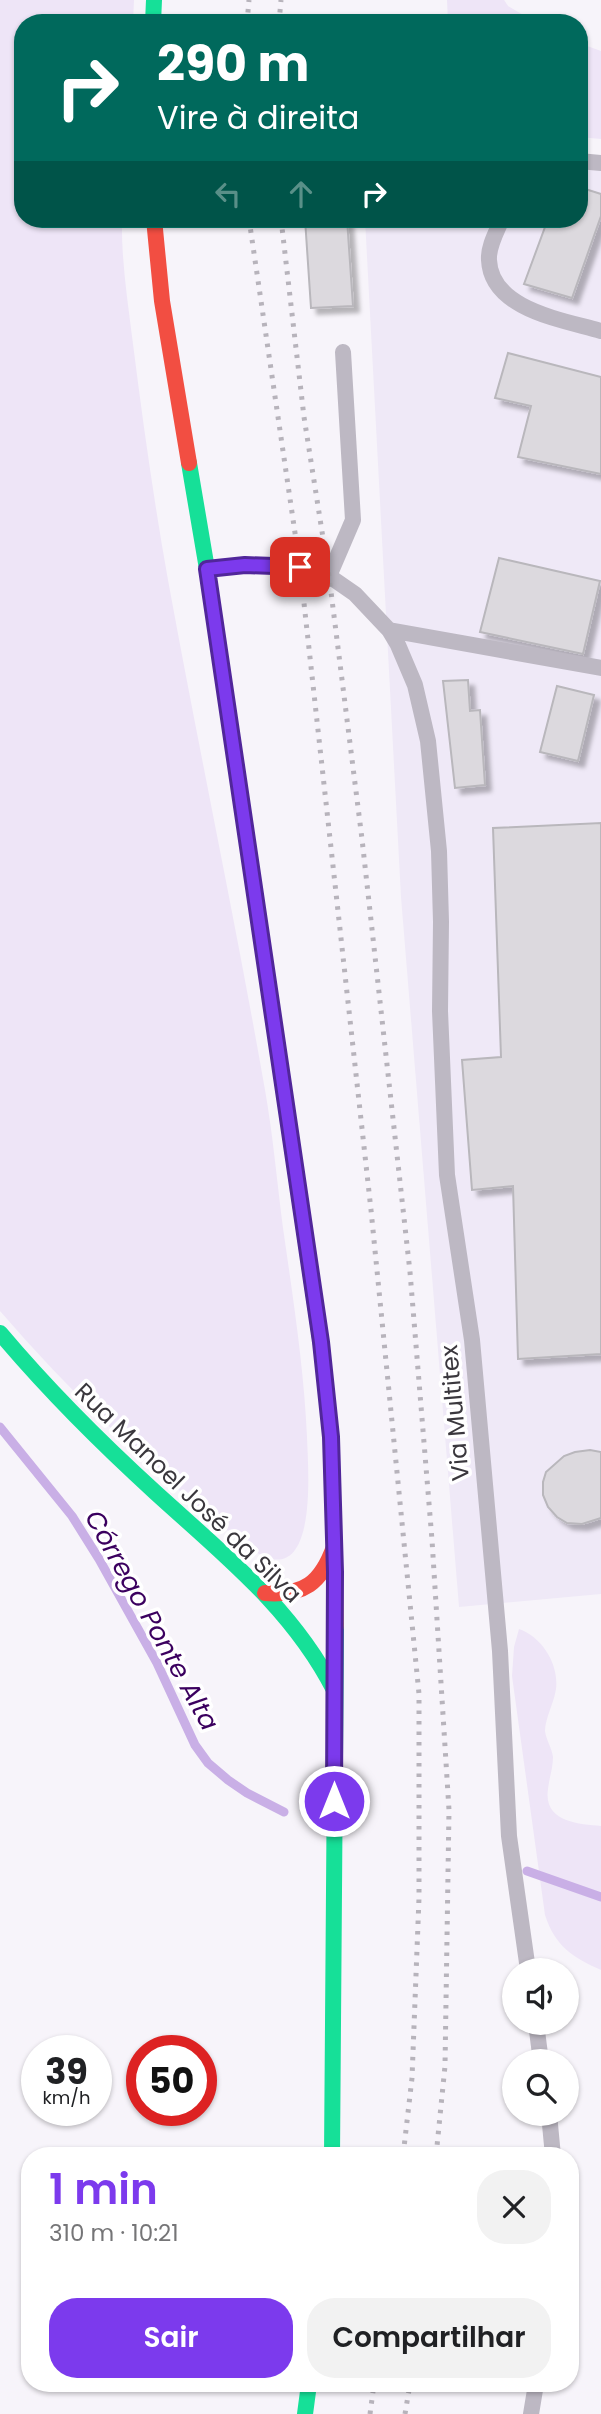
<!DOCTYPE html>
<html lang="pt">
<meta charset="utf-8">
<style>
:root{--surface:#fff;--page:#f2f2f2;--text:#202124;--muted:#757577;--accent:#7c3aed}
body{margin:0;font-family:Poppins,sans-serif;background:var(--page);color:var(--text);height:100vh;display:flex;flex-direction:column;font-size:26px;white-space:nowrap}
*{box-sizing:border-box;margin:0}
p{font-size:23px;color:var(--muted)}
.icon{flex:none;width:38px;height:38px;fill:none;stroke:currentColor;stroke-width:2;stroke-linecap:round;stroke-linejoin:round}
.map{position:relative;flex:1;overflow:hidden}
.drawer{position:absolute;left:21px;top:2147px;width:558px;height:245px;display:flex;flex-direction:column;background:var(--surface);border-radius:28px;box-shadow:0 2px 5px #0004}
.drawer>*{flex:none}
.top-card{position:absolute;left:14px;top:14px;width:574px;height:214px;border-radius:28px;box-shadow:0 2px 5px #0004;background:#00695c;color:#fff;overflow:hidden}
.controls{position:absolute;left:502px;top:1958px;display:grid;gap:14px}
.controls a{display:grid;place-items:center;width:77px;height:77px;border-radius:50%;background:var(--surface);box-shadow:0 2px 5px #0004;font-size:35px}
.speed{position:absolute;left:21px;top:2035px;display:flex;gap:14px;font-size:35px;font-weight:700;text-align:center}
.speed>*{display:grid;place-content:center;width:91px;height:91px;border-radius:50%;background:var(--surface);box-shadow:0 2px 5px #0004;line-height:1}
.speed small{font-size:18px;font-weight:400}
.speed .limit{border:10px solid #d22;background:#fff;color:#111}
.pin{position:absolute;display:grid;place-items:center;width:60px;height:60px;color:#fff;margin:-30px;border-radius:14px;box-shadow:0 4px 10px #0006}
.me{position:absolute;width:77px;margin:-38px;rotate:0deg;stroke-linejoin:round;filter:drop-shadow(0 0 5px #0008)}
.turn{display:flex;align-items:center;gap:24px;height:147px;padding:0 28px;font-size:32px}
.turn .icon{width:91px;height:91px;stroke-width:2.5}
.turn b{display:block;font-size:49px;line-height:60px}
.lanes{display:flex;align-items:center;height:66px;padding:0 28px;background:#0003;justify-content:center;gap:35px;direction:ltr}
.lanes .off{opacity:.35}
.round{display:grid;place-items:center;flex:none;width:74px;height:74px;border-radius:28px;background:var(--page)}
.head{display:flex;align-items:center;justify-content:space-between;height:119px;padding:0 28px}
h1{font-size:42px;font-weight:600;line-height:52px;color:var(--accent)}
.button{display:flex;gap:14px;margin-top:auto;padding:14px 28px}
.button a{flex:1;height:80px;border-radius:28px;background:var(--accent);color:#fff;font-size:28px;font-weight:600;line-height:80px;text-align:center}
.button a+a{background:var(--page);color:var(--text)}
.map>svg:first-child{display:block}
</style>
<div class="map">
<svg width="601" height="2414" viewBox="0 0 601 2414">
<defs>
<filter id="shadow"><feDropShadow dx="6" dy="6" stdDeviation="2" flood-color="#0004"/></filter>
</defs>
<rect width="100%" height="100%" fill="#f7f4fa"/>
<path fill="#efe9f7" d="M 579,168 L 601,168 L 601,1594 L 459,1607 L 401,897 L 365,219 L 579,219 Z"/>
<path fill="#eee5f7" d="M 0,0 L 134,0 L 133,23 L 23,23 L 23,219 L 122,219 C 121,260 128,303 133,344 C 143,423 154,502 168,580 C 199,750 235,919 265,1090 C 273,1135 277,1182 283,1228 C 293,1298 304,1368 307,1437 C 308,1469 319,1593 254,1551 C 161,1480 77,1400 0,1311 Z
M 447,0 L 504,0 L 508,6 L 537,23 L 448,23 Z
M 579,43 L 601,51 L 601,139 L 579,137 Z
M 519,1629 C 542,1637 559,1664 556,1689 C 554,1703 545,1718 545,1731 C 546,1740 552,1748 553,1757 C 553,1768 549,1779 548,1789 C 543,1822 578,1824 601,1826 L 601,1970 C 572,1957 555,1946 545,1915 L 512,1676 L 514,1647 Z"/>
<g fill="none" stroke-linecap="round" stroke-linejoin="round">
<path stroke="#c9afe6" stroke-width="9" d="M 0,1427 L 72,1516 L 99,1559 L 157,1663 L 195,1745 L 208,1763 L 228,1780 L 247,1793 L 284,1812
M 527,1871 L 601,1897"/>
</g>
<path fill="#dcd9de" stroke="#b9b7bc" stroke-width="2" filter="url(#shadow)" d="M 579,187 L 601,194 L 601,216 L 572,298 L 524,284 L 548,219 L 579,219 Z
M 305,219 L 347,219 L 353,306 L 311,308 Z
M 508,353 L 601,377 L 601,474 L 518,457 L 531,406 L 495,398 Z
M 499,558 L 600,581 L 583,654 L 480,632 Z
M 468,680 L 470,711 L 480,710 L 485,785 L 455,788 L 443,681 Z
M 557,686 L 594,695 L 578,761 L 540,752 Z
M 601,823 L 601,1354 L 518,1359 L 513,1186 L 472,1190 L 462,1060 L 501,1057 L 493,828 Z
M 590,1450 L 601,1452 L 601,1518 L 582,1524 L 567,1523 L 557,1517 L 548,1507 L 543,1495 L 543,1482 L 546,1472 L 564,1456 L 575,1452 Z"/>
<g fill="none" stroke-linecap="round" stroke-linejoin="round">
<path stroke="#bdb8c3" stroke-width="16" d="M 579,161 L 601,163
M 502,219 C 497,231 488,246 489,260 C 491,310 564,320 601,331
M 207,569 L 245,565 L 300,567 L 329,576 L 355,594 L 389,630 L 398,645 L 415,685 L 428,741 L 439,851 L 441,922 L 440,1011 L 447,1175 L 472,1340 L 500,1651 L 509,1836 L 528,1970
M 329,576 L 353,520 L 343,352
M 389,630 L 601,668
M 536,2023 L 541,2062
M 549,2114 L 553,2156
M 531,2414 L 536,2384"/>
<path stroke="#16e098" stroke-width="16" d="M 153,23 L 154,0
M 189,463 L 207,569 L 321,1345
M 0,1333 C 48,1390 101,1443 156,1493 C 223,1554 293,1609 334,1690
M 332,2156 L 336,1626
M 305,2414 L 309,2384"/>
<path stroke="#ffcf43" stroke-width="16" d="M 321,1345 L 331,1437 L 336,1626"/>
<path stroke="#f24e42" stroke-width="16" d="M 154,219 L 162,301 L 189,463
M 265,1593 C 304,1596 321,1583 334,1547"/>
<path stroke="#b7b3bb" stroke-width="5" stroke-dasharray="3.5 7" stroke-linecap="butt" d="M 247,23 L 249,0
M 279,23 L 281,0
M 249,219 L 300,567 L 371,1210 L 419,1694 L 419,1898 L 412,2078 L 403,2156
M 281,219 L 304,417 L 329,576 L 362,839 L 410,1272 L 432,1540 L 449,1810 L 445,2066 L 436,2156
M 370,2414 L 374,2384
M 405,2414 L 410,2384"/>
</g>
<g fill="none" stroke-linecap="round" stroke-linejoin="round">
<g stroke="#51269a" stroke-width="18">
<path id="route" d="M 300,567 L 245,565 L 207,569 L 321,1342 L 331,1437 L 335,1572 L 334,1801"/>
</g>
<use href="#route" stroke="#7c3aed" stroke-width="12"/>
</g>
<g text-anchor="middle" stroke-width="7" stroke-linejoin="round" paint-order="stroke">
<g font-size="24" fill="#3a373d" stroke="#fff">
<text transform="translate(455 1413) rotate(-95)" y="8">Via Multitex</text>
<text transform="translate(188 1493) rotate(44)" y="8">Rua Manoel José da Silva</text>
</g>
<g font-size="26" font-style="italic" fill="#3b005f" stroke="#fff">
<text transform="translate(152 1620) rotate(61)" y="9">Córrego Ponte Alta</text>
</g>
</g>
</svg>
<div class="controls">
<a><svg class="icon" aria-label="sound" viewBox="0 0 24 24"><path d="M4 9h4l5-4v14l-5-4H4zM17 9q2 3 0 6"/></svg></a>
<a><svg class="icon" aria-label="search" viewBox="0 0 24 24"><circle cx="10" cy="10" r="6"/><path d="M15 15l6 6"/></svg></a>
</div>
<div class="speed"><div>39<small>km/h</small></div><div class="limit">50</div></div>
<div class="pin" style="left:300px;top:567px;background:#d93025"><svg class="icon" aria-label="arrive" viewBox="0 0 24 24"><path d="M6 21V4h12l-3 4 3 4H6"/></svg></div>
<svg class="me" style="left:334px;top:1801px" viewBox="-20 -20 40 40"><circle r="17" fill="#7c3aed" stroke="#fff" stroke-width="3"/><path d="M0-11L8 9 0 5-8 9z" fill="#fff"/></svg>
<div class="top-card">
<div class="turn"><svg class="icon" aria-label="right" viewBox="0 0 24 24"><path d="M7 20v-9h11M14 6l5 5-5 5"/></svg><div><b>290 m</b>Vire à direita</div></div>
<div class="lanes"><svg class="icon off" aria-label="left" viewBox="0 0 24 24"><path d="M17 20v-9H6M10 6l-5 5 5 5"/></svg><svg class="icon off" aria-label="ahead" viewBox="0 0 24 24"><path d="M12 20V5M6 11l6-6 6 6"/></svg><svg class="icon" aria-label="right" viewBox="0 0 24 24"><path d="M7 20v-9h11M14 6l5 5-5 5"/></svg></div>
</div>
<section class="drawer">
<div class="head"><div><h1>1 min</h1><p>310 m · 10:21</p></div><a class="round"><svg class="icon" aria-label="close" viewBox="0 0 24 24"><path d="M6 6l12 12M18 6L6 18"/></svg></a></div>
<div class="button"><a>Sair</a><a>Compartilhar</a></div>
</section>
</div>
